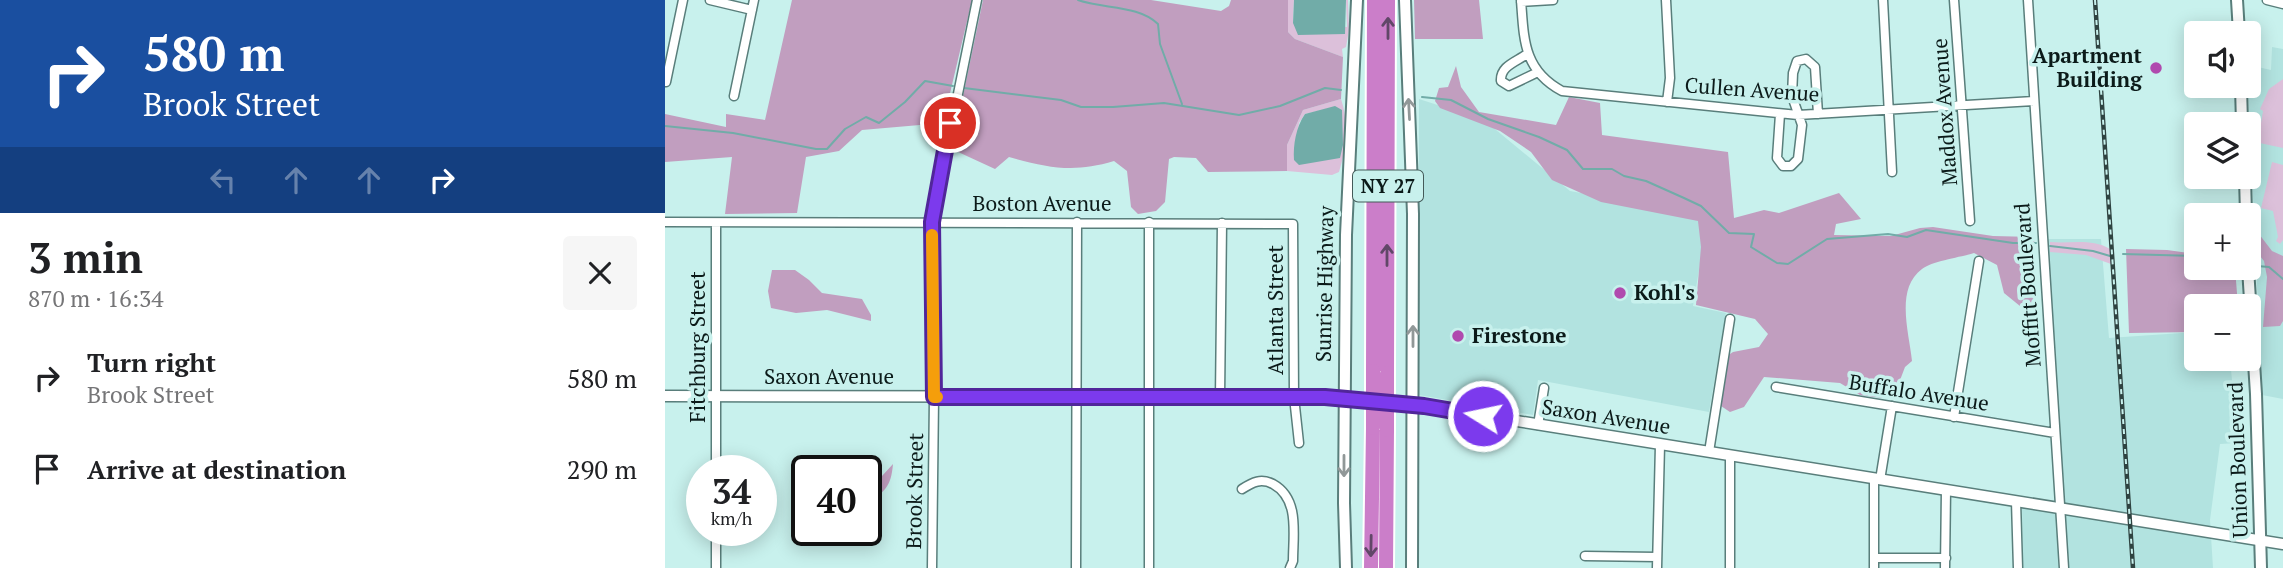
<!DOCTYPE html>
<meta charset="utf-8">
<style>
:root{--surface:#fff;--page:#f6f6f6;--text:#202124;--muted:#757577}
body{margin:0;font-family:"PT Serif",serif;background:var(--page);color:var(--text);height:100vh;display:flex;flex-direction:column;font-size:26px;white-space:nowrap}
*{box-sizing:border-box;margin:0}
p{font-size:23px;color:var(--muted)}
.icon{flex:none;width:38px;height:38px;fill:none;stroke:currentColor;stroke-width:2;stroke-linecap:round;stroke-linejoin:round}
.map{position:relative;flex:1;overflow:hidden}
.details{display:flex;flex-direction:column;background:var(--surface);width:665px}
.details>*{flex:none}
.hud{background:#1a4fa0;color:#fff;overflow:hidden}
.fabs{position:absolute;left:1519px;top:21px;display:grid;gap:14px}
.fabs a{display:grid;place-items:center;width:77px;height:77px;border-radius:7px;background:var(--surface);box-shadow:0 4px 18px #0003;font-size:35px}
.speed{position:absolute;left:21px;top:455px;display:flex;gap:14px;font-size:35px;font-weight:700;text-align:center}
.speed>*{display:grid;place-content:center;width:91px;height:91px;border-radius:50%;background:var(--surface);box-shadow:0 4px 18px #0003;line-height:1}
.speed small{font-size:18px;font-weight:400}
.speed .limit{border:4px solid #111;border-radius:10px;background:#fff;color:#111}
.pin{position:absolute;display:grid;place-items:center;width:60px;height:60px;color:#fff;margin:-30px;border:4px solid #fff;border-radius:50%;box-shadow:0 2px 7px #0007}
.me{position:absolute;width:77px;margin:-38px;rotate:280deg;stroke-linejoin:round;filter:drop-shadow(0 0 5px #0008)}
.turn{display:flex;align-items:center;gap:24px;height:147px;padding:0 28px;font-size:32px}
.turn .icon{width:91px;height:91px;stroke-width:2.5}
.turn b{display:block;font-size:49px;line-height:60px}
.lanes{display:flex;align-items:center;height:66px;padding:0 28px;background:#0003;justify-content:center;gap:35px;direction:ltr}
.lanes .off{opacity:.35}
.round{display:grid;place-items:center;flex:none;width:74px;height:74px;border-radius:7px;background:var(--page)}
.summary{display:flex;align-items:center;justify-content:space-between;height:119px;padding:0 28px}
h1{font-size:42px;font-weight:700;line-height:52px}
ul{padding:0;list-style:none}
li{display:flex;align-items:center;gap:21px;height:91px;padding:0 28px}
li div{flex:1}
li b{display:block;font-size:26px}
li em{font-style:normal}
main{display:flex;flex:1;min-height:0}
.map>svg:first-child{display:block}
</style>
<main>
<section class="details">
<div class="hud">
<div class="turn"><svg class="icon" aria-label="right" viewBox="0 0 24 24"><path d="M7 20v-9h11M14 6l5 5-5 5"/></svg><div><b>580 m</b>Brook Street</div></div>
<div class="lanes"><svg class="icon off" aria-label="left" viewBox="0 0 24 24"><path d="M17 20v-9H6M10 6l-5 5 5 5"/></svg><svg class="icon off" aria-label="ahead" viewBox="0 0 24 24"><path d="M12 20V5M6 11l6-6 6 6"/></svg><svg class="icon off" aria-label="ahead" viewBox="0 0 24 24"><path d="M12 20V5M6 11l6-6 6 6"/></svg><svg class="icon" aria-label="right" viewBox="0 0 24 24"><path d="M7 20v-9h11M14 6l5 5-5 5"/></svg></div>
</div>
<div class="summary"><div><h1>3 min</h1><p>870 m · 16:34</p></div><a class="round"><svg class="icon" aria-label="close" viewBox="0 0 24 24"><path d="M6 6l12 12M18 6L6 18"/></svg></a></div>
<ul>
<li><svg class="icon" aria-label="right" viewBox="0 0 24 24"><path d="M7 20v-9h11M14 6l5 5-5 5"/></svg><div><b>Turn right</b><p>Brook Street</p></div><em>580 m</em></li>
<li><svg class="icon" aria-label="arrive" viewBox="0 0 24 24"><path d="M6 21V4h12l-3 4 3 4H6"/></svg><div><b>Arrive at destination</b></div><em>290 m</em></li>
</ul>
</section>
<div class="map">
<svg width="1618" height="568" viewBox="0 0 1618 568">
<rect width="100%" height="100%" fill="#c8f1ed"/>
<path fill="#b2e3e0" d="M 1607,47 L 1618,49 L 1618,399 L 1597,395 L 1583,86 L 1584,65 L 1606,70 Z
M 754,99 L 819,120 L 905,191 L 1043,216 L 1028,306 L 1061,313 L 1044,412 L 873,380 L 868,415 L 754,395 Z
M 1383,239 L 1436,239 L 1444,338 L 1531,332 L 1531,359 L 1565,359 L 1573,443 L 1555,444 L 1545,520 L 1548,568 L 1358,568 L 1357,505 L 1400,513 Z"/>
<path fill="#dcc0da" fill-rule="evenodd" d="M 623,0 L 629,0 L 628,23 L 682,27 L 681,0 L 683,0 L 684,30 L 681,47 L 677,49 L 678,57 L 630,39 L 623,32 Z
M 1618,79 L 1618,148 L 1590,142 L 1591,135 L 1594,135 L 1598,111 L 1595,109 L 1604,89 Z
M 676,99 C 684,121 681,150 674,172 L 667,175 L 622,171 L 622,145 L 638,110 ZM 670,107 L 630,160 L 634,123 L 640,114 Z
M 1607,162 L 1618,165 L 1618,240 L 1615,244 L 1611,241 L 1613,237 L 1608,211 L 1596,208 Z
M 1385,242 C 1406,244 1426,238 1445,249 L 1446,264 L 1421,255 L 1385,252 Z"/>
<path fill="#c19ebf" d="M 127,0 L 307,0 L 278,123 L 197,130 L 174,151 L 141,157 L 132,213 L 60,214 L 67,157 L 0,162 L 0,114 L 61,127 L 61,114 L 100,120 Z
M 318,0 L 486,0 L 556,11 L 564,6 L 566,0 L 623,0 L 623,32 L 630,39 L 678,57 L 676,99 L 638,110 L 622,145 L 622,171 L 543,172 L 531,158 L 509,157 L 504,159 L 500,202 L 491,211 L 473,214 L 466,207 L 462,171 L 449,161 C 409,173 384,168 344,157 L 330,169 L 291,151 L 288,144 Z
M 749,0 L 814,0 L 818,39 L 750,39 Z
M 791,66 L 796,87 L 814,112 L 891,125 L 904,97 L 935,103 L 937,135 L 1063,152 L 1069,218 L 1099,210 L 1114,213 L 1174,193 L 1196,219 L 1171,224 L 1169,235 L 1226,236 L 1255,228 L 1268,227 L 1328,236 L 1369,237 L 1372,320 L 1339,293 L 1332,265 L 1309,253 C 1297,257 1267,261 1257,269 C 1230,289 1244,332 1247,361 L 1240,367 L 1229,396 L 1218,398 L 1195,395 L 1175,383 L 1099,377 L 1079,407 L 1065,412 L 1056,406 L 1062,356 L 1068,352 L 1094,347 L 1103,334 L 1090,319 L 1031,305 L 1036,247 L 1033,221 L 936,202 L 887,180 L 866,152 L 835,131 L 775,108 L 770,101 L 774,88 L 783,87 Z
M 1594,234 L 1607,251 L 1618,256 L 1618,321 L 1615,326 L 1598,327 L 1602,277 L 1599,261 L 1595,256 Z
M 1461,249 L 1502,250 L 1531,254 L 1531,268 L 1570,268 L 1573,306 L 1531,306 L 1531,332 L 1464,333 Z
M 107,270 L 130,270 L 144,280 L 157,293 L 197,299 L 206,315 L 206,321 L 162,310 L 131,313 L 106,308 L 103,291 Z
M 228,464 C 226,487 220,492 201,503 L 201,475 L 217,476 Z"/>
<path fill="#71aca8" d="M 629,0 L 681,0 L 680,34 L 633,35 L 628,23 Z
M 670,106 L 677,110 L 678,145 L 675,158 L 634,165 L 629,160 C 628,145 631,127 640,114 Z"/>
<g fill="none" stroke-linecap="round" stroke-linejoin="round">
<path stroke="#71aca8" stroke-width="2" d="M 413,0 C 438,9 474,5 493,24 L 495,44 L 517,104
M 299,88 L 396,100 L 416,107 L 448,107 L 499,103 L 574,115 L 615,106 L 660,88 L 676,90
M 757,97 L 786,100 L 823,119 L 874,137 L 902,150 L 918,169 L 947,169 L 959,176 L 981,181 L 1019,198 L 1036,206 L 1064,233 L 1089,234 L 1086,247 L 1112,263 L 1123,264 L 1162,239 L 1223,234 L 1242,237 L 1261,230 L 1348,243 L 1371,243
M 0,126 L 68,133 L 151,149 L 162,149 L 180,129 L 201,117 L 214,123 L 240,102 L 260,81 L 288,86
M 1385,246 L 1428,251 L 1445,256
M 1458,254 L 1531,256
M 1592,266 L 1604,267 L 1618,279"/>
<g stroke="#597e7b" stroke-width="11">
<path id="minor" d="M 45,0 L 87,10
M 856,0 C 859,39 858,70 897,91 L 1133,115 L 1369,101
M 1001,0 L 1005,78 L 1002,102
M 1218,0 L 1227,172
M 1289,0 L 1305,221
M 1363,0 L 1399,568
M 1602,0 L 1618,4
M 856,2 L 888,0
M 862,54 C 851,62 835,66 836,81 L 844,86 L 873,72
M 1,82 L 18,0
M 69,96 L 89,0
M 1115,114 L 1112,158 L 1118,166 L 1126,166 L 1133,159 L 1137,125 L 1127,96 L 1128,73 L 1132,61 L 1141,59 L 1150,67 L 1153,114
M 0,222 L 628,224 L 629,397 L 634,443
M 1111,387 L 1390,433
M 555,398 L 557,223
M 1289,417 L 1314,261
M 873,425 L 879,388
M 1044,452 L 1065,319
M 1065,456 L 1065,568
M 51,471 L 51,223
M 1209,479 L 1209,568
M 1215,480 L 1227,406
M 577,489 C 588,482 596,478 608,484 C 635,499 628,534 628,561 L 625,568
M 1351,501 L 1353,568
M 51,530 L 51,568
M 920,556 L 992,557
M 1209,558 L 1281,558
M 267,568 L 269,397 L 267,222 L 312,0
M 411,568 L 412,222
M 484,568 L 484,222
M 992,568 L 995,445
M 1280,568 L 1281,490"/>
</g>
<g stroke="#597e7b" stroke-width="13">
<path id="tertiary" d="M 0,396 L 652,397 L 748,405 L 802,413 L 1618,544"/>
</g>
<g stroke="#597e7b" stroke-width="14">
<path id="secondary" d="M 740,0 L 748,214 L 747,568
M 1572,0 L 1574,33
M 1576,86 L 1577,124
M 1580,177 L 1581,215
M 1583,268 L 1591,394 L 1596,568
M 681,568 L 679,503 L 681,235 L 692,0"/>
</g>
<g stroke="#fff" stroke-width="18">
<path id="motorway" d="M 708,371 L 709,0
M 722,373 L 723,0
M 706,568 L 708,428
M 721,568 L 722,430"/>
</g>
<use href="#minor" stroke="#fff" stroke-width="8"/>
<use href="#tertiary" stroke="#fff" stroke-width="10"/>
<use href="#secondary" stroke="#fff" stroke-width="10"/>
<use href="#motorway" stroke="#cb7ec9" stroke-width="14"/>
<g stroke="#2f4341" stroke-width="4.5">
<path id="rail" d="M 1430,0 L 1468,568"/>
</g>
<use href="#rail" stroke="#c8f1ed" stroke-width="2" stroke-dasharray="5" stroke-linecap="butt"/>
<g stroke="#fff" stroke-width="18" stroke-linecap="butt">
<path id="motorway-bridge" d="M 708,428 L 708,371
M 722,430 L 722,373"/>
</g>
<use href="#motorway-bridge" stroke="#cb7ec9" stroke-width="14"/>
</g>
<defs><path id="oneway-shaft" d="M-6 0H5M1.5-3L5.5 0L1.5 3" fill="none" stroke-width="1.6" stroke-linecap="round" stroke-linejoin="round" transform="scale(1.75)"/></defs>
<g stroke="#614768">
<use href="#oneway-shaft" transform="translate(723 28) rotate(-90)"/>
<use href="#oneway-shaft" transform="translate(722 255) rotate(-90)"/>
<use href="#oneway-shaft" transform="translate(706 546) rotate(91)"/>
</g>
<g stroke="#919898">
<use href="#oneway-shaft" transform="translate(744 109) rotate(-93)"/>
<use href="#oneway-shaft" transform="translate(748 336) rotate(-90)"/>
<use href="#oneway-shaft" transform="translate(679 466) rotate(90)"/>
</g>
<g fill="none" stroke-linecap="round" stroke-linejoin="round">
<g stroke="#51269a" stroke-width="18">
<path id="route" d="M 285,123 L 267,222 L 269,397 L 660,397 L 759,406 L 818,416"/>
</g>
<use href="#route" stroke="#7c3aed" stroke-width="12"/>
<path stroke="#f59e0b" stroke-width="12" d="M 267,235 L 269,397 L 272,397"/>
</g>
<g fill="#b04aae" stroke="#c8f1ed" stroke-width="2.5">
<circle cx="1491" cy="68" r="7"/>
<circle cx="955" cy="293" r="7"/>
<circle cx="793" cy="336" r="7"/>
</g>
<g text-anchor="middle" stroke-width="7" stroke-linejoin="round" paint-order="stroke">
<rect fill="#c8f1ed" stroke="#445a59" stroke-width="2" x="688" y="170.5" width="70" height="31" rx="5"/>
<g font-size="19" font-weight="bold" fill="#0b1a19">
<text x="723" y="193">NY 27</text>
</g>
<g font-size="21" font-weight="bold" fill="#0b1a19" stroke="#c8f1ed" text-anchor="start">
<text x="1477" y="63" text-anchor="end">Apartment<tspan x="1477" dy="24">Building</tspan></text>
<text x="969" y="300">Kohl's</text>
<text x="807" y="343">Firestone</text>
</g>
<g font-size="21" fill="#0b1a19" stroke="#c8f1ed">
<text transform="translate(1087 90) rotate(4)" y="7">Cullen Avenue</text>
<text transform="translate(1280 112) rotate(-94)" y="7">Maddox Avenue</text>
<text x="377" y="211">Boston Avenue</text>
<text transform="translate(660 284) rotate(-89)" y="7">Sunrise Highway</text>
<text transform="translate(1363 285) rotate(-94)" y="7">Moffitt Boulevard</text>
<text transform="translate(611 310) rotate(-90)" y="7">Atlanta Street</text>
<text transform="translate(33 347) rotate(-90)" y="7">Fitchburg Street</text>
<text x="164" y="384">Saxon Avenue</text>
<text transform="translate(1254 393) rotate(9)" y="7">Buffalo Avenue</text>
<text transform="translate(941 417) rotate(9)" y="7">Saxon Avenue</text>
<text transform="translate(1573 460) rotate(-92)" y="7">Union Boulevard</text>
<text transform="translate(250 491) rotate(-89)" y="7">Brook Street</text>
</g>
</g>
</svg>
<div class="fabs">
<a><svg class="icon" aria-label="sound" viewBox="0 0 24 24"><path d="M4 9h4l5-4v14l-5-4H4zM17 9q2 3 0 6"/></svg></a>
<a><svg class="icon" aria-label="layers" viewBox="0 0 24 24"><path d="M12 4l9 5-9 5-9-5zM3 14l9 5 9-5"/></svg></a>
<a>+</a>
<a>−</a>
</div>
<div class="speed"><div>34<small>km/h</small></div><div class="limit">40</div></div>
<div class="pin" style="left:285px;top:123px;background:#d93025"><svg class="icon" aria-label="arrive" viewBox="0 0 24 24"><path d="M6 21V4h12l-3 4 3 4H6"/></svg></div>
<svg class="me" style="left:818px;top:416px" viewBox="-20 -20 40 40"><circle r="17" fill="#7c3aed" stroke="#fff" stroke-width="3"/><path d="M0-11L8 9 0 5-8 9z" fill="#fff"/></svg>
</div>
</main>
